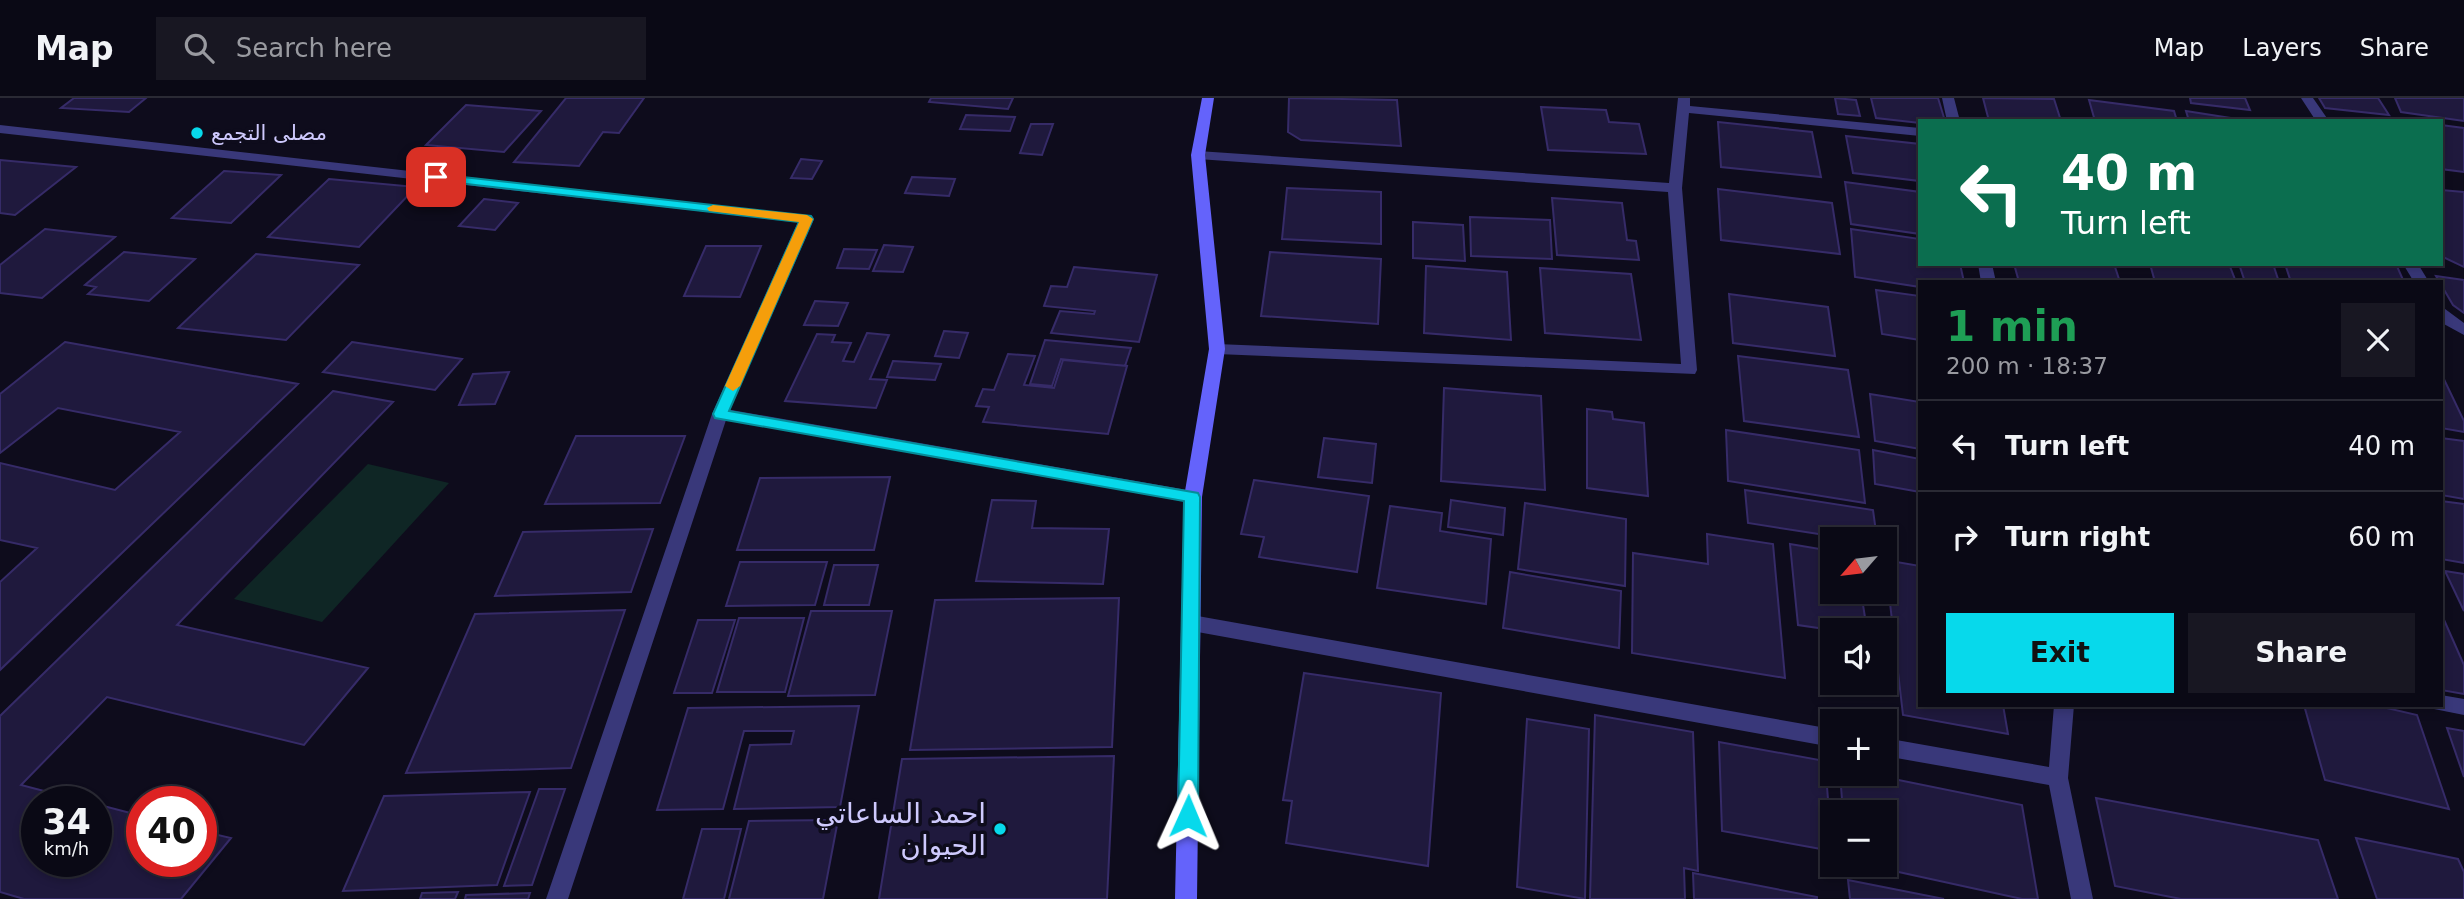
<!DOCTYPE html>
<meta charset="utf-8">
<style>
:root{--surface:#0a0915;--page:#181722;--text:#f1f3f6;--muted:#999aa0;--line:#2a2a34;--accent:#07d9eb}
body{margin:0;font-family:"DejaVu Sans","Noto Sans Arabic",sans-serif;background:var(--page);color:var(--text);height:100vh;display:flex;flex-direction:column;font-size:26px;white-space:nowrap}
*{box-sizing:border-box;margin:0}
p{font-size:23px;color:var(--muted)}
.icon{flex:none;width:38px;height:38px;fill:none;stroke:currentColor;stroke-width:2;stroke-linecap:round;stroke-linejoin:round}
.map{position:relative;flex:1;overflow:hidden}
.details{position:absolute;left:1918px;top:182px;width:525px;height:427px;display:flex;flex-direction:column;background:var(--surface);border-radius:0px;box-shadow:0 4px 10px #0003,0 0 0 2px var(--line)}
.details>*{flex:none}
.hud{position:absolute;left:1918px;top:21px;width:525px;height:147px;border-radius:0px;box-shadow:0 4px 10px #0003,0 0 0 2px var(--line);background:#0b6e4f;color:#fff;overflow:hidden}
.needle{width:46px;rotate:242deg}
.controls{position:absolute;left:1820px;top:429px;display:grid;gap:14px}
.controls a{display:grid;place-items:center;width:77px;height:77px;border-radius:0px;background:var(--surface);box-shadow:0 4px 10px #0003,0 0 0 2px var(--line);font-size:35px}
.speed{position:absolute;left:21px;top:688px;display:flex;gap:14px;font-size:35px;font-weight:700;text-align:center}
.speed>*{display:grid;place-content:center;width:91px;height:91px;border-radius:50%;background:var(--surface);box-shadow:0 4px 10px #0003,0 0 0 2px var(--line);line-height:1}
.speed small{font-size:18px;font-weight:400}
.speed .limit{border:10px solid #d22;background:#fff;color:#111}
.pin{position:absolute;display:grid;place-items:center;width:60px;height:60px;color:#fff;margin:-30px;border-radius:14px;box-shadow:0 4px 10px #0006}
.me{position:absolute;width:77px;margin:-38px;rotate:1deg;stroke-linejoin:round;filter:drop-shadow(0 0 5px #0008)}
.turn{display:flex;align-items:center;gap:24px;height:147px;padding:0 28px;font-size:32px}
.turn .icon{width:91px;height:91px;stroke-width:2.5}
.turn b{display:block;font-size:49px;line-height:60px}
.round{display:grid;place-items:center;flex:none;width:74px;height:74px;border-radius:0px;background:var(--page)}
.overview{display:flex;align-items:center;justify-content:space-between;height:119px;padding:0 28px}
h1{font-size:42px;font-weight:600;line-height:52px;color:#1e9e55}
.action{display:flex;gap:14px;margin-top:auto;padding:14px 28px}
.action a{flex:1;height:80px;border-radius:0px;background:var(--accent);color:#111;font-size:28px;font-weight:600;line-height:80px;text-align:center}
.action a+a{background:var(--page);color:var(--text)}
ul{padding:0;list-style:none}
li{display:flex;align-items:center;gap:21px;height:91px;padding:0 28px;border-top:2px solid var(--line)}
li div{flex:1}
li b{display:block;font-size:26px}
li em{font-style:normal}
header{display:flex;align-items:center;gap:42px;box-sizing:border-box;height:98px;padding:0 35px;background:var(--surface);border-bottom:2px solid var(--line)}
header strong{font-size:33px}
nav{display:flex;gap:38px;margin-inline-start:auto;font-size:24px}
.search{width:490px;height:63px;background:var(--page);display:flex;align-items:center;gap:18px;box-sizing:border-box;padding:0 24px;border-radius:0px;color:var(--muted);font-size:26px}
.map>svg:first-child{display:block}
</style>
<header>
<strong>Map</strong>
<div class="search"><svg class="icon" aria-label="search" viewBox="0 0 24 24"><circle cx="10" cy="10" r="6"/><path d="M15 15l6 6"/></svg>Search here</div>
<nav><a>Map</a><a>Layers</a><a>Share</a></nav>
</header>
<div class="map">
<svg width="2464" height="801" viewBox="0 0 2464 801">
<rect width="100%" height="100%" fill="#0e0c1c"/>
<path fill="#0f2625" d="M 368,366 L 449,385 L 322,524 L 234,501 Z"/>
<path fill="#1f193d" stroke="#362b68" stroke-width="2" d="M 74,0 L 146,0 L 129,14 L 61,10 Z
M 566,0 L 644,0 L 619,35 L 603,34 L 579,68 L 514,64 Z
M 931,0 L 1013,0 L 1008,11 L 929,4 Z
M 1289,0 L 1397,2 L 1401,48 L 1301,42 L 1288,34 Z
M 1835,0 L 1856,2 L 1860,18 L 1838,16 Z
M 1871,0 L 1938,0 L 1945,23 L 1920,25 L 1876,20 Z
M 1983,0 L 2054,1 L 2061,23 L 1989,23 Z
M 2190,0 L 2245,0 L 2250,12 L 2191,5 Z
M 2319,0 L 2378,0 L 2389,17 L 2325,10 Z
M 2395,0 L 2464,0 L 2464,23 L 2401,14 Z
M 2089,2 L 2174,13 L 2177,23 L 2095,23 Z
M 466,7 L 541,13 L 504,54 L 426,47 Z
M 1541,9 L 1606,12 L 1609,24 L 1639,26 L 1646,56 L 1548,52 Z
M 2186,13 L 2250,23 L 2189,23 Z
M 966,17 L 1015,19 L 1010,33 L 960,31 Z
M 1718,24 L 1812,34 L 1821,79 L 1721,69 Z
M 1031,26 L 1053,26 L 1042,57 L 1020,55 Z
M 2441,27 L 2464,30 L 2464,74 L 2441,71 Z
M 1846,38 L 1920,46 L 1920,83 L 1853,75 Z
M 801,61 L 822,63 L 812,81 L 791,80 Z
M 0,62 L 76,69 L 15,117 L 0,115 Z
M 224,73 L 281,77 L 231,125 L 172,120 Z
M 912,79 L 955,81 L 949,98 L 905,95 Z
M 329,81 L 416,89 L 359,149 L 268,139 Z
M 1845,84 L 1920,94 L 1920,136 L 1851,126 Z
M 1287,90 L 1381,94 L 1381,146 L 1282,141 Z
M 1718,91 L 1832,105 L 1840,156 L 1721,142 Z
M 2441,92 L 2464,94 L 2464,169 L 2441,158 Z
M 1552,100 L 1622,105 L 1627,142 L 1636,143 L 1639,162 L 1557,157 Z
M 484,101 L 518,105 L 495,132 L 459,128 Z
M 1470,119 L 1550,122 L 1552,161 L 1471,158 Z
M 1413,124 L 1463,127 L 1465,163 L 1413,160 Z
M 45,131 L 115,139 L 42,200 L 0,195 L 0,167 Z
M 1851,131 L 1920,141 L 1920,166 L 1960,166 L 1964,184 L 1920,184 L 1920,189 L 1855,179 Z
M 884,147 L 913,149 L 903,174 L 873,173 Z
M 706,148 L 761,148 L 740,199 L 684,198 Z
M 844,151 L 877,152 L 869,171 L 837,170 Z
M 124,154 L 195,161 L 149,203 L 88,196 L 96,189 L 85,187 Z
M 1270,154 L 1381,161 L 1378,226 L 1261,218 Z
M 256,156 L 359,167 L 286,242 L 178,230 Z
M 2014,166 L 2114,166 L 2120,184 L 2019,184 Z
M 2150,166 L 2229,166 L 2236,184 L 2155,184 Z
M 2239,166 L 2273,166 L 2279,184 L 2245,184 Z
M 2285,166 L 2396,166 L 2404,184 L 2291,184 Z
M 1426,168 L 1507,174 L 1511,242 L 1424,235 Z
M 1074,169 L 1157,177 L 1139,244 L 1051,235 L 1060,213 L 1094,216 L 1095,213 L 1044,208 L 1051,188 L 1067,189 Z
M 1540,170 L 1631,176 L 1641,242 L 1545,235 Z
M 2436,178 L 2464,182 L 2464,215 L 2453,207 Z
M 1876,192 L 1920,198 L 1920,242 L 1882,236 Z
M 1729,196 L 1828,209 L 1835,258 L 1733,245 Z
M 815,203 L 848,205 L 838,228 L 804,227 Z
M 944,233 L 968,235 L 959,260 L 935,258 Z
M 867,235 L 889,237 L 870,281 L 887,282 L 876,310 L 785,303 L 817,236 L 835,237 L 832,244 L 851,245 L 843,263 L 854,264 Z
M 1045,242 L 1131,250 L 1125,268 L 1061,261 L 1052,288 L 1030,286 Z
M 65,244 L 298,286 L 0,572 L 0,484 L 37,450 L 0,442 L 0,365 L 115,392 L 180,334 L 58,310 L 0,355 L 0,296 Z
M 352,244 L 462,261 L 435,292 L 323,274 Z
M 1008,256 L 1035,258 L 1024,287 L 1054,290 L 1063,262 L 1127,268 L 1108,336 L 983,324 L 989,309 L 976,308 L 983,291 L 994,292 Z
M 1738,258 L 1848,272 L 1859,339 L 1744,323 Z
M 893,263 L 941,266 L 935,282 L 887,279 Z
M 509,274 L 495,306 L 459,307 L 473,276 Z
M 2441,275 L 2464,323 L 2464,334 L 2441,330 Z
M 1444,290 L 1541,298 L 1545,392 L 1441,383 Z
M 333,293 L 393,304 L 177,527 L 368,570 L 304,647 L 107,599 L 21,687 L 86,704 L 37,704 L 37,763 L 96,763 L 96,706 L 142,718 L 142,763 L 201,763 L 201,733 L 231,740 L 181,801 L 24,801 L 0,794 L 0,618 Z
M 1870,296 L 1920,304 L 1920,351 L 1875,343 Z
M 1587,311 L 1612,314 L 1613,321 L 1644,325 L 1648,398 L 1587,390 Z
M 1726,332 L 1859,352 L 1865,405 L 1728,383 Z
M 576,338 L 685,338 L 660,405 L 545,406 Z
M 1324,340 L 1376,346 L 1372,385 L 1318,379 Z
M 2441,340 L 2464,343 L 2464,401 L 2441,397 Z
M 1873,352 L 1920,361 L 1920,394 L 1875,386 Z
M 890,379 L 874,452 L 737,452 L 760,380 Z
M 1254,382 L 1369,398 L 1357,474 L 1259,459 L 1264,439 L 1241,436 Z
M 1745,392 L 1873,412 L 1877,441 L 1851,441 L 1748,425 Z
M 992,402 L 1036,403 L 1032,430 L 1109,431 L 1103,486 L 976,483 Z
M 1451,402 L 1505,410 L 1503,437 L 1448,429 Z
M 2441,403 L 2464,406 L 2464,465 L 2441,461 Z
M 1525,405 L 1626,421 L 1625,488 L 1518,471 Z
M 1390,408 L 1442,415 L 1440,433 L 1491,441 L 1486,506 L 1377,490 Z
M 653,431 L 631,494 L 495,498 L 523,434 Z
M 1707,436 L 1773,446 L 1785,580 L 1632,555 L 1633,455 L 1708,466 Z
M 1790,446 L 1832,453 L 1832,494 L 1861,494 L 1867,532 L 1832,532 L 1798,527 Z
M 1885,462 L 1920,468 L 1920,607 L 2003,607 L 2008,636 L 1903,617 Z
M 740,464 L 827,464 L 815,507 L 726,508 Z
M 834,467 L 878,467 L 869,507 L 824,507 Z
M 2445,473 L 2464,476 L 2464,513 Z
M 1510,474 L 1621,493 L 1619,550 L 1503,530 Z
M 1119,500 L 1112,649 L 910,652 L 935,502 Z
M 625,512 L 571,670 L 406,675 L 475,516 Z
M 811,513 L 892,513 L 875,597 L 788,598 Z
M 2441,515 L 2464,567 L 2464,596 L 2441,592 Z
M 739,520 L 804,520 L 785,594 L 717,594 Z
M 698,522 L 735,522 L 712,595 L 674,595 Z
M 1304,575 L 1441,595 L 1428,768 L 1286,745 L 1292,703 L 1283,702 Z
M 2304,607 L 2374,607 L 2417,617 L 2449,711 L 2325,682 Z
M 859,608 L 840,709 L 734,711 L 750,647 L 791,646 L 794,633 L 744,633 L 723,711 L 657,712 L 688,610 Z
M 1595,617 L 1693,634 L 1698,773 L 1684,770 L 1685,801 L 1590,801 Z
M 1527,621 L 1589,631 L 1585,801 L 1517,789 Z
M 2447,630 L 2464,633 L 2464,679 Z
M 1719,644 L 1825,663 L 1832,753 L 1722,733 Z
M 1114,658 L 1107,801 L 879,801 L 902,661 Z
M 1840,676 L 1869,676 L 2022,707 L 2038,801 L 2022,801 L 1862,766 L 1885,766 L 1885,714 L 1843,714 Z
M 539,691 L 565,691 L 532,787 L 504,788 Z
M 530,694 L 497,787 L 343,793 L 384,698 Z
M 2096,700 L 2318,742 L 2338,801 L 2181,801 L 2115,788 Z
M 838,722 L 823,801 L 729,801 L 749,723 Z
M 702,731 L 741,731 L 724,801 L 683,801 Z
M 2356,740 L 2458,761 L 2464,774 L 2464,801 L 2377,801 Z
M 1693,775 L 1817,799 L 1817,801 L 1694,801 Z
M 1848,782 L 1944,801 L 1850,801 Z
M 458,794 L 455,801 L 420,801 L 422,795 Z
M 530,795 L 528,801 L 465,801 L 466,797 Z"/>
<g fill="none" stroke-linecap="round" stroke-linejoin="round">
<path fill="#39387a" fill-rule="evenodd" d="M 720,310 L 1193,393 L 1199,394 L 1202,399 L 1199,404 L 1193,405 L 714,320 L 712,316 Z"/>
<path fill="#39387a" fill-rule="evenodd" d="M 1678,0 L 1690,0 L 1690,8 L 1920,30 L 1920,38 L 1689,15 L 1682,90 L 1697,272 L 1695,276 L 1217,256 L 1209,251 L 1217,246 L 1681,266 L 1668,94 L 1198,61 L 1191,57 L 1198,53 L 1669,85 Z
M 1942,0 L 1954,0 L 1960,23 L 1947,23 Z
M 2301,0 L 2313,0 L 2329,23 L 2316,23 Z
M 0,27 L 812,118 L 814,121 L 728,316 L 568,801 L 546,801 L 712,316 L 798,124 L 0,35 Z
M 1978,166 L 1992,166 L 1996,184 L 1981,184 Z
M 2403,166 L 2418,166 L 2429,184 L 2414,184 Z
M 2441,208 L 2464,225 L 2464,237 L 2442,225 Z
M 1192,517 L 1832,631 L 1832,649 L 1192,533 L 1185,530 L 1183,525 L 1185,520 Z
M 2441,597 L 2464,601 L 2464,617 L 2434,611 L 2432,607 L 2441,607 Z
M 2054,607 L 2074,607 L 2068,680 L 2093,801 L 2071,801 L 2049,687 L 1885,658 L 1885,640 L 2049,669 Z"/>
<path fill="#6463fb" fill-rule="evenodd" d="M 1202,0 L 1214,0 L 1205,57 L 1225,251 L 1202,399 L 1197,801 L 1175,801 L 1184,399 L 1209,251 L 1191,57 Z"/>
</g>
<path fill="#07d9eb" stroke="#058d99" stroke-width="2" d="M 436,76 L 811,118 L 813,121 L 729,313 L 1198,395 L 1200,399 L 1198,718 L 1195,724 L 1188,727 L 1181,724 L 1178,718 L 1184,403 L 715,320 L 713,316 L 799,124 L 432,82 L 430,79 Z"/>
<path fill="#f59e0b" d="M 713,107 L 807,117 L 813,121 L 740,288 L 733,293 L 725,288 L 799,124 L 709,113 L 707,110 Z"/>
<g fill="#07d9eb" stroke="#0e0c1c" stroke-width="2.5">
<circle cx="197" cy="35" r="7"/>
<circle cx="1000" cy="731" r="7"/>
</g>
<g text-anchor="middle" stroke-width="7" stroke-linejoin="round" paint-order="stroke">
<g font-size="21" fill="#cec9fd" stroke="#0e0c1c" text-anchor="start">
<text x="211" y="42">مصلى التجمع</text>
</g>
<g font-size="28" fill="#cec9fd" stroke="#0e0c1c" text-anchor="end">
<text x="986" y="725">احمد الساعاتي<tspan x="986" dy="32">الحيوان</tspan></text>
</g>
</g>
</svg>
<div class="controls">
<a><svg class="needle" viewBox="-14 -14 28 28"><path d="M0-13l5 13h-10z" fill="#e53935"/><path d="M0 13l5-13h-10z" fill="#999aa0"/></svg></a>
<a><svg class="icon" aria-label="sound" viewBox="0 0 24 24"><path d="M4 9h4l5-4v14l-5-4H4zM17 9q2 3 0 6"/></svg></a>
<a>+</a>
<a>−</a>
</div>
<div class="speed"><div>34<small>km/h</small></div><div class="limit">40</div></div>
<div class="pin" style="left:436px;top:79px;background:#d93025"><svg class="icon" aria-label="arrive" viewBox="0 0 24 24"><path d="M6 21V4h12l-3 4 3 4H6"/></svg></div>
<svg class="me" style="left:1188px;top:718px" viewBox="-20 -20 40 40"><path d="M0-17L14 15 0 8-14 15z" fill="#07d9eb" stroke="#fff" stroke-width="4"/></svg>
<div class="hud">
<div class="turn"><svg class="icon" aria-label="left" viewBox="0 0 24 24"><path d="M17 20v-9H6M10 6l-5 5 5 5"/></svg><div><b>40 m</b>Turn left</div></div>
</div>
<section class="details">
<div class="overview"><div><h1>1 min</h1><p>200 m · 18:37</p></div><a class="round"><svg class="icon" aria-label="close" viewBox="0 0 24 24"><path d="M6 6l12 12M18 6L6 18"/></svg></a></div>
<ul>
<li><svg class="icon" aria-label="left" viewBox="0 0 24 24"><path d="M17 20v-9H6M10 6l-5 5 5 5"/></svg><div><b>Turn left</b></div><em>40 m</em></li>
<li><svg class="icon" aria-label="right" viewBox="0 0 24 24"><path d="M7 20v-9h11M14 6l5 5-5 5"/></svg><div><b>Turn right</b></div><em>60 m</em></li>
</ul>
<div class="action"><a>Exit</a><a>Share</a></div>
</section>
</div>
